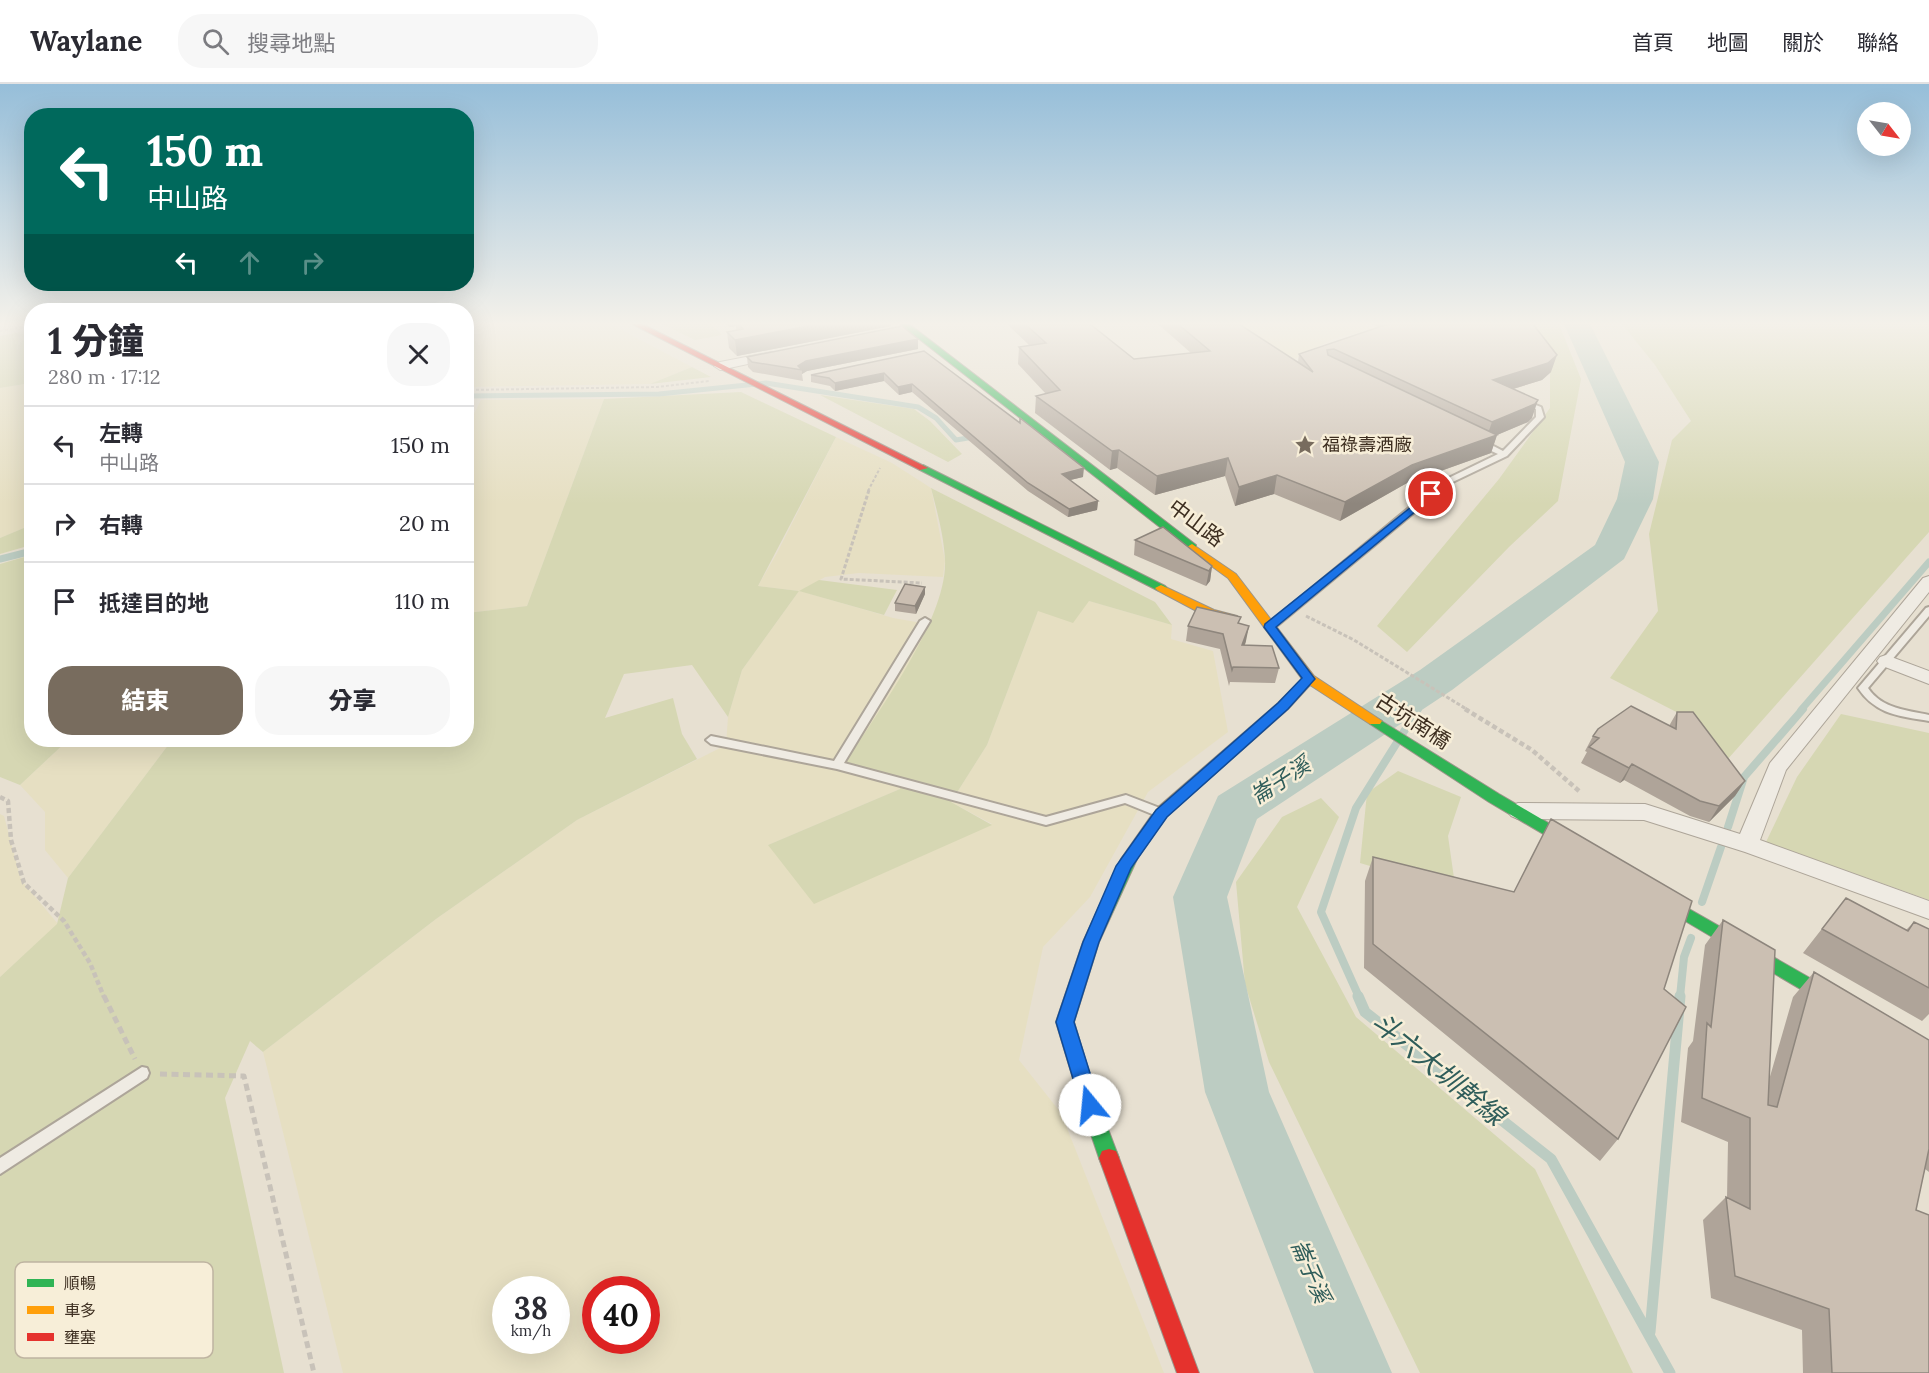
<!DOCTYPE html>
<html lang="zh-TW">
<meta charset="utf-8">
<style>
:root{--surface:#fff;--page:#f7f7f7;--text:#2b2b33;--muted:#7c7c81;--line:#e1e1e2;--accent:#786c5e}
body{margin:0;font-family:Lora,"Noto Sans TC",serif;background:var(--page);color:var(--text);height:100vh;display:flex;flex-direction:column;font-size:22px;white-space:nowrap}
*{box-sizing:border-box;margin:0}
p{font-size:20px;color:var(--muted)}
.icon{flex:none;width:33px;height:33px;fill:none;stroke:currentColor;stroke-width:2;stroke-linecap:round;stroke-linejoin:round}
.map{position:relative;flex:1;overflow:hidden}
.details{position:absolute;left:24px;top:219px;width:450px;height:444px;display:flex;flex-direction:column;background:var(--surface);border-radius:24px;box-shadow:0 6px 24px #0002}
.details>*{flex:none}
.banner{position:absolute;left:24px;top:24px;width:450px;height:183px;border-radius:24px;box-shadow:0 6px 24px #0002;background:#00695c;color:#fff;overflow:hidden}
.needle{width:39px;rotate:121deg}
.fabs{position:absolute;left:1857px;top:18px;display:grid;gap:12px}
.fabs a{display:grid;place-items:center;width:54px;height:54px;border-radius:50%;background:var(--surface);box-shadow:0 6px 24px #0002;font-size:30px}
.speed{position:absolute;left:492px;top:1192px;display:flex;gap:12px;font-size:30px;font-weight:700;text-align:center}
.speed>*{display:grid;place-content:center;width:78px;height:78px;border-radius:50%;background:var(--surface);box-shadow:0 6px 24px #0002;line-height:1}
.speed small{font-size:15px;font-weight:400}
.speed .limit{border:9px solid #d22;background:#fff;color:#111}
.pin{position:absolute;display:grid;place-items:center;width:51px;height:51px;color:#fff;margin:-26px;border:3px solid #fff;border-radius:50%;box-shadow:0 2px 6px #0007}
.me{position:absolute;width:66px;margin:-33px;rotate:343deg;stroke-linejoin:round;filter:drop-shadow(0 0 4px #0008)}
.turn{display:flex;align-items:center;gap:21px;height:126px;padding:0 24px;font-size:27px}
.turn .icon{width:78px;height:78px;stroke-width:2.5}
.turn b{display:block;font-size:42px;line-height:51px}
.lanes{display:flex;align-items:center;height:57px;padding:0 24px;background:#0003;justify-content:center;gap:30px;direction:ltr}
.lanes .off{opacity:.35}
.round{display:grid;place-items:center;flex:none;width:63px;height:63px;border-radius:24px;background:var(--page)}
.head{display:flex;align-items:center;justify-content:space-between;height:102px;padding:0 24px}
h1{font-size:36px;font-weight:800;line-height:45px}
.button{display:flex;gap:12px;margin-top:auto;padding:12px 24px}
.button a{flex:1;height:69px;border-radius:24px;background:var(--accent);color:#fff;font-size:24px;font-weight:800;line-height:69px;text-align:center}
.button a+a{background:var(--page);color:var(--text)}
ul{padding:0;list-style:none}
li{display:flex;align-items:center;gap:18px;height:78px;padding:0 24px;border-top:2px solid var(--line)}
li div{flex:1}
li b{display:block;font-size:22px}
li em{font-style:normal}
header{display:flex;align-items:center;gap:36px;box-sizing:border-box;height:84px;padding:0 30px;background:var(--surface);border-bottom:2px solid var(--line)}
header strong{font-size:28px}
nav{display:flex;gap:33px;margin-inline-start:auto;font-size:21px}
.search{width:420px;height:54px;background:var(--page);display:flex;align-items:center;gap:15px;box-sizing:border-box;padding:0 21px;border-radius:24px;color:var(--muted);font-size:22px}
.map>svg:first-child{display:block}
</style>
<header>
<strong>Waylane</strong>
<div class="search"><svg class="icon" aria-label="search" viewBox="0 0 24 24"><circle cx="10" cy="10" r="6"/><path d="M15 15l6 6"/></svg>搜尋地點</div>
<nav><a>首頁</a><a>地圖</a><a>關於</a><a>聯絡</a></nav>
</header>
<div class="map">
<svg width="1929" height="1289" viewBox="0 0 1929 1289">
<rect width="100%" height="100%" fill="#e7e0d1"/>
<path fill="#e6dfc2" fill-rule="evenodd" d="M 466,240 L 610,240 L 692,283 L 650,300 L 467,303 Z
M 1213,240 L 1363,240 L 1372,245 L 1333,255 L 1277,284 Z
M 31,299 L 31,441 L 0,454 L 0,304 Z
M 604,315 L 527,522 L 467,529 L 467,343 L 481,316 Z
M 836,353 L 892,379 L 931,404 L 945,477 L 943,493 L 859,489 L 825,493 L 800,507 L 893,534 L 928,540 L 920,560 L 882,694 L 898,693 L 900,705 L 768,761 L 992,740 L 951,718 L 987,661 L 1038,527 L 1089,517 L 1172,541 L 1171,555 L 1213,567 L 1228,648 L 1148,708 L 1090,813 L 1043,863 L 1019,976 L 1061,1029 L 1164,1289 L 343,1289 L 263,968 L 436,835 L 577,736 L 726,661 L 728,633 L 742,586 L 799,507 L 758,502 L 777,469 ZM 506,1206 L 556,1206 L 556,1257 L 506,1257 ZM 596,1206 L 646,1206 L 646,1257 L 596,1257 Z
M 68,656 L 172,656 L 68,794 L 45,766 L 45,728 L 20,701 Z
M 0,730 L 4,732 L 21,796 L 58,840 L 0,893 Z"/>
<path fill="#d6d7b3" d="M 662,240 L 711,240 L 722,251 L 695,256 Z
M 1512,240 L 1559,240 L 1581,295 L 1558,417 L 1509,463 L 1407,568 L 1377,542 L 1499,395 L 1550,324 L 1550,288 Z
M 1622,240 L 1929,240 L 1929,448 L 1727,676 L 1692,636 L 1610,594 L 1658,527 L 1649,450 L 1672,356 L 1691,337 L 1655,281 Z
M 31,246 L 31,299 L 0,304 L 0,252 Z
M 692,283 L 711,293 L 650,300 Z
M 741,308 L 836,353 L 758,502 L 799,507 L 819,496 L 897,506 L 884,531 L 799,507 L 742,586 L 728,633 L 692,581 L 624,590 L 605,634 L 673,614 L 682,650 L 697,675 L 577,736 L 436,835 L 263,968 L 250,957 L 225,1014 L 284,1289 L 0,1289 L 0,893 L 57,840 L 68,794 L 172,656 L 466,656 L 467,529 L 527,522 L 604,315 Z
M 820,311 L 914,325 L 930,337 L 962,370 L 948,378 Z
M 931,404 L 1155,518 L 1172,541 L 1089,517 L 1073,539 L 1038,527 L 987,661 L 951,718 L 992,741 L 814,820 L 768,761 L 900,705 L 898,693 L 882,694 L 842,684 C 874,633 948,535 945,476 C 944,452 937,427 931,404 Z
M 31,441 L 31,461 L 0,470 L 0,454 Z
M 31,471 L 32,656 L 68,656 L 20,701 L 0,693 L 0,480 Z
M 1841,630 L 1929,649 L 1929,816 L 1766,758 L 1797,693 Z
M 1398,687 L 1461,713 L 1448,752 L 1456,808 L 1360,779 L 1367,709 Z
M 1321,714 L 1339,733 L 1297,823 L 1356,933 L 1535,1085 L 1633,1289 L 1420,1289 L 1269,978 L 1245,900 L 1236,798 L 1282,733 Z"/>
<g fill="none" stroke-linecap="round" stroke-linejoin="round">
<path stroke="#bcccc2" stroke-width="5" d="M 466,312 L 659,310 L 766,299 L 918,323 L 936,334 L 956,356 L 974,353"/>
<path stroke="#bcccc2" stroke-width="7" d="M 0,475 L 32,467
M 1417,626 L 1436,596
M 1801,626 L 1929,478"/>
<path stroke="#bcccc2" stroke-width="8" d="M 1728,743 L 1744,693 L 1803,625
M 1702,818 L 1721,763
M 1359,913 L 1321,828 L 1356,724 L 1418,625
M 1680,913 L 1684,873 L 1691,854"/>
<path stroke="#bcccc2" stroke-width="11" d="M 1358,912 L 1365,928 L 1551,1075 L 1670,1289
M 1650,1248 L 1680,912"/>
<path fill="#bcccc2" fill-rule="evenodd" d="M 1564,240 L 1590,240 L 1659,378 L 1653,415 L 1624,475 L 1452,606 L 1257,735 L 1227,813 L 1269,1008 L 1392,1289 L 1314,1289 L 1205,1008 L 1173,813 L 1218,712 L 1420,586 L 1595,461 L 1617,415 L 1625,378 Z"/>
<g stroke="#ada599" stroke-width="4">
<path id="lane" d="M 1523,316 L 1541,323 L 1544,333 L 1507,372 L 1436,406 L 1434,412 L 1273,545 L 1267,545 L 1265,543 L 1267,541 L 1427,409 L 1430,403 L 1498,370 L 1476,360 L 1476,356 L 1482,356 L 1503,367 L 1536,333 L 1536,325 L 1521,319 L 1520,318 Z
M 1929,523 L 1929,532 L 1868,604 C 1882,625 1907,626 1929,631 L 1929,637 C 1900,632 1876,631 1858,604 L 1926,524 Z
M 925,534 L 930,537 L 844,679 L 1046,733 L 1126,711 L 1165,726 L 1167,729 L 1165,732 L 1157,732 L 1125,719 L 1046,741 L 837,685 L 711,660 L 706,656 L 711,652 L 834,677 L 920,537 Z
M 142,983 L 147,984 L 149,989 L 147,994 L 0,1090 L 0,1074 Z"/>
</g>
<g stroke="#ada599" stroke-width="2">
<path id="street" d="M 772,268 L 778,272 L 776,274 L 720,286 L 714,282 L 720,278 Z
M 1929,492 L 1929,508 L 1786,686 L 1760,756 L 1929,817 L 1929,835 L 1745,768 L 1644,736 L 1518,735 L 1511,732 L 1507,727 L 1511,722 L 1518,719 L 1645,720 L 1740,750 L 1770,679 L 1923,494 Z
M 1886,571 L 1929,587 L 1929,600 L 1880,581 L 1877,577 L 1880,573 Z"/>
</g>
<g stroke="#9c958a" stroke-width="2">
<path id="fast" d="M 900,240 L 909,240 L 1196,461 L 1196,465 L 1188,465 Z
M 923,381 L 1165,502 L 1167,504 L 1161,507 L 1157,506 L 920,386 L 918,384 Z
M 1375,633 L 1499,710 L 1584,760 L 1587,764 L 1584,768 L 1574,768 L 1489,718 L 1370,640 L 1368,637 L 1370,634 Z
M 1129,769 L 1134,771 L 1137,775 L 1099,858 L 1074,938 L 1099,1021 L 1119,1074 L 1116,1081 L 1109,1083 L 1102,1081 L 1099,1074 L 1081,1021 L 1056,938 L 1083,858 L 1121,775 L 1124,771 Z
M 1654,805 L 1843,913 L 1846,918 L 1843,923 L 1837,925 L 1831,923 L 1648,815 L 1646,811 L 1648,807 Z"/>
</g>
<g stroke="#9c958a" stroke-width="2">
<path id="slow" d="M 1192,460 L 1236,490 L 1314,592 L 1382,637 L 1380,640 L 1370,640 L 1310,601 L 1288,625 L 1166,733 L 1134,779 L 1124,779 L 1121,775 L 1156,725 L 1278,619 L 1302,595 L 1228,494 L 1188,465 L 1187,463 Z
M 1161,501 L 1214,526 L 1237,532 L 1239,535 L 1233,539 L 1206,532 L 1157,506 L 1155,504 Z"/>
</g>
<g stroke="#9c958a" stroke-width="2">
<path id="jam" d="M 632,240 L 642,240 L 928,384 L 920,386 Z
M 1109,1065 L 1116,1067 L 1119,1074 L 1199,1289 L 1177,1289 L 1099,1074 L 1102,1067 Z"/>
</g>
<path stroke="#c8c2b9" stroke-width="2" stroke-dasharray="3 2" stroke-linecap="butt" d="M 0,247 L 32,242
M 466,306 L 657,303 L 709,297
M 868,407 L 880,384"/>
<path stroke="#c8c2b9" stroke-width="3" stroke-dasharray="4 2" stroke-linecap="butt" d="M 869,406 L 841,495 L 922,499
M 1306,532 L 1354,556 L 1468,626"/>
<path stroke="#c8c2b9" stroke-width="4.5" stroke-dasharray="5 3" stroke-linecap="butt" d="M 1465,625 L 1532,666 L 1579,707
M 0,713 L 8,717 L 11,756 L 24,799 L 64,837 L 90,879 L 104,913"/>
<path stroke="#c8c2b9" stroke-width="5" stroke-dasharray="7 4.5" stroke-linecap="butt" d="M 104,912 L 135,975
M 160,990 L 244,992 L 314,1289"/>
<use href="#lane" fill="#efebe3" fill-rule="evenodd"/>
<use href="#street" fill="#efebe3" fill-rule="evenodd"/>
<use href="#fast" fill="#30b455" fill-rule="evenodd"/>
<use href="#slow" fill="#ff9f0a" fill-rule="evenodd"/>
<use href="#jam" fill="#e5322d" fill-rule="evenodd"/>
</g>
<path fill="#afa499" d="M 726,240 L 891,240 L 891,242 L 737,272 L 729,264 L 727,248 L 736,246 L 736,242 L 730,243 Z
M 1007,240 L 1090,240 L 1134,275 L 1191,269 L 1158,240 L 1239,240 L 1298,278 L 1299,270 L 1378,243 L 1372,240 L 1533,240 L 1551,288 L 1542,296 L 1513,305 L 1532,334 L 1528,338 L 1497,351 L 1491,369 L 1407,399 L 1340,437 L 1274,410 L 1235,422 L 1225,392 L 1155,411 L 1117,384 L 1110,386 L 1035,329 L 1036,312 L 1046,310 L 1018,280 L 1019,263 L 1030,262 Z
M 918,265 L 807,287 L 802,290 L 803,297 L 753,288 L 748,283 L 747,273 Z
M 924,267 L 1083,393 L 1070,396 L 1098,417 L 1097,426 L 1068,433 L 1028,407 L 912,308 L 899,311 L 884,297 L 835,307 L 830,302 L 811,298 L 811,291 Z
M 1135,456 L 1212,482 L 1210,497 L 1206,502 L 1134,471 Z
M 925,503 L 925,510 L 916,530 L 895,527 L 895,519 Z
M 1239,540 L 1246,557 L 1245,561 L 1279,584 L 1275,599 L 1230,598 L 1229,602 L 1220,565 L 1186,557 L 1188,542 Z
M 1677,628 L 1745,697 L 1735,712 L 1709,738 L 1690,732 L 1624,696 L 1620,699 L 1581,679 L 1587,668 L 1585,667 L 1593,652 L 1669,642 Z
M 1373,773 L 1514,808 L 1664,905 L 1618,1055 L 1600,1077 L 1364,884 L 1365,797 Z
M 1846,814 L 1906,846 L 1914,838 L 1929,845 L 1929,930 L 1922,937 L 1803,869 Z
M 1723,836 L 1769,996 L 1793,913 L 1814,888 L 1929,956 L 1929,1088 L 1925,1085 L 1916,1126 L 1929,1289 L 1803,1289 L 1802,1246 L 1711,1214 L 1703,1136 L 1726,1113 L 1727,1114 L 1728,1058 L 1681,1038 L 1688,964 L 1693,957 L 1705,861 Z"/>
<path fill="#8e867d" d="M 729,240 L 736,240 L 736,242 L 730,243 Z
M 819,240 L 891,240 L 891,242 L 737,272 L 735,256 Z
M 918,255 L 918,265 L 807,287 L 802,290 L 802,286 L 798,282 L 806,277 Z
M 1557,271 L 1551,288 L 1542,296 L 1487,313 L 1493,296 Z
M 884,289 L 884,297 L 835,307 L 835,299 Z
M 912,300 L 912,308 L 899,311 L 898,303 Z
M 1538,316 L 1532,334 L 1528,338 L 1497,351 L 1491,369 L 1407,399 L 1340,437 L 1345,418 L 1412,381 L 1486,355 L 1492,338 Z
M 1119,366 L 1117,384 L 1110,386 L 1112,367 Z
M 1228,374 L 1225,392 L 1155,411 L 1157,392 Z
M 1084,384 L 1083,393 L 1062,398 L 1062,390 Z
M 1277,391 L 1274,410 L 1235,422 L 1239,403 Z
M 1098,417 L 1097,426 L 1068,433 L 1069,425 Z
M 1212,482 L 1210,497 L 1206,502 L 1209,487 Z
M 925,503 L 925,510 L 916,530 L 915,522 Z
M 1249,542 L 1246,557 L 1239,576 L 1242,561 Z
M 1632,680 L 1624,696 L 1620,699 L 1629,684 Z
M 1745,697 L 1735,712 L 1709,738 L 1719,722 Z"/>
<path fill="#cbbfb2" stroke="#8e867d" stroke-width="1.5" d="M 739,240 L 819,240 L 735,256 L 727,248 L 743,245 Z
M 1025,240 L 1090,240 L 1134,275 L 1210,267 L 1178,240 L 1239,240 L 1313,288 L 1299,270 L 1388,240 L 1533,240 L 1557,271 L 1548,279 L 1493,296 L 1538,316 L 1535,320 L 1492,338 L 1334,265 L 1327,266 L 1328,271 L 1497,351 L 1412,381 L 1345,418 L 1277,391 L 1239,403 L 1228,374 L 1157,392 L 1119,366 L 1112,367 L 1036,312 L 1060,306 L 1019,263 L 1046,259 Z
M 902,242 L 918,255 L 806,277 L 798,282 L 802,286 L 752,278 L 747,273 Z
M 924,267 L 1020,339 L 1020,334 L 1084,384 L 1062,390 L 1098,417 L 1069,425 L 1028,399 L 912,300 L 898,303 L 884,289 L 835,299 L 829,294 L 811,291 Z
M 1163,443 L 1212,482 L 1209,487 L 1135,456 Z
M 905,500 L 925,503 L 915,522 L 895,519 Z
M 1197,523 L 1241,533 L 1238,539 L 1249,542 L 1242,561 L 1272,562 L 1279,584 L 1233,583 L 1232,586 L 1223,550 L 1188,542 Z
M 1631,622 L 1676,645 L 1677,628 L 1693,628 L 1745,697 L 1719,722 L 1700,717 L 1632,680 L 1629,684 L 1589,663 L 1599,654 L 1593,652 L 1598,645 Z
M 1551,735 L 1692,817 L 1664,905 L 1686,923 L 1618,1055 L 1373,860 L 1373,773 L 1514,808 Z
M 1846,814 L 1908,847 L 1914,838 L 1929,845 L 1929,904 L 1822,845 Z
M 1723,836 L 1775,866 L 1768,1021 L 1777,1023 L 1814,888 L 1929,956 L 1929,1065 L 1916,1126 L 1929,1131 L 1929,1289 L 1832,1289 L 1829,1225 L 1735,1192 L 1726,1113 L 1750,1125 L 1750,1034 L 1702,1014 L 1707,939 L 1711,943 Z"/>
<linearGradient id="sky" x2="0" y2="1"><stop stop-color="#96bed9"/><stop offset="0.57" stop-color="#f4f1ea"/><stop offset="1" stop-color="#f4f1ea" stop-opacity="0"/></linearGradient>
<rect width="1929" height="420" fill="url(#sky)"/>
<path fill="#1a73e8" stroke="#114b97" stroke-width="1.5" d="M 1431,407 L 1436,410 L 1434,412 L 1276,543 L 1315,595 L 1288,625 L 1167,733 L 1131,784 L 1099,858 L 1074,938 L 1100,1021 L 1097,1028 L 1090,1030 L 1083,1028 L 1056,938 L 1083,858 L 1116,782 L 1156,726 L 1278,619 L 1302,594 L 1264,543 L 1265,540 Z"/>
<defs>
<g id="sight-bare" transform="scale(1.62)"><path d="M0-6L1.8-2.2L6-1.7L2.9 1.2L3.7 5.4L0 3.3L-3.7 5.4L-2.9 1.2L-6-1.7L-1.8-2.2Z" fill="#786c5e" stroke="#f7eed8" stroke-width="2.5" paint-order="stroke"/></g>
</defs>
<g fill-rule="evenodd">
<use href="#sight-bare" x="1305" y="361"/>
</g>
<g text-anchor="middle" stroke-width="5" stroke-linejoin="round" paint-order="stroke">
<g font-size="18" fill="#3d2e20" stroke="#f7eed8" text-anchor="start">
<text x="1322" y="367">福祿壽酒廠</text>
</g>
<g font-size="21" fill="#3d2e20" stroke="#f7eed8">
<text transform="translate(1196 439) rotate(37)" y="7">中山路</text>
<text transform="translate(1413 637) rotate(33)" y="7">古坑南橋</text>
</g>
<g font-size="22" font-style="italic" fill="#2f5d5a" stroke="#f7eed8">
<text transform="translate(1280 696) rotate(-33)" y="8">崙子溪</text>
<text transform="translate(1311 1187) rotate(67)" y="8">崙子溪</text>
</g>
<g font-size="27" font-style="italic" fill="#2f5d5a" stroke="#f7eed8">
<text transform="translate(1438 985) rotate(39)" y="9">斗六大圳幹線</text>
</g>
</g>
<rect x="15" y="1178" width="198" height="96" rx="9" fill="#f7eed8" stroke="#bfb4a1" stroke-width="1.5"/>
<rect x="27" y="1195" width="27" height="8" fill="#30b455"/>
<rect x="27" y="1222" width="27" height="8" fill="#ff9f0a"/>
<rect x="27" y="1249" width="27" height="8" fill="#e5322d"/>
<g font-size="16" fill="#3d2e20">
<text x="64" y="1205">順暢</text>
<text x="64" y="1232">車多</text>
<text x="64" y="1259">壅塞</text>
</g>
</svg>
<div class="fabs">
<a><svg class="needle" viewBox="-14 -14 28 28"><path d="M0-13l5 13h-10z" fill="#e53935"/><path d="M0 13l5-13h-10z" fill="#7c7c81"/></svg></a>
</div>
<div class="speed"><div>38<small>km/h</small></div><div class="limit">40</div></div>
<div class="pin" style="left:1431px;top:410px;background:#d93025"><svg class="icon" aria-label="arrive" viewBox="0 0 24 24"><path d="M6 21V4h12l-3 4 3 4H6"/></svg></div>
<svg class="me" style="left:1090px;top:1021px" viewBox="-20 -20 40 40"><circle r="19" fill="#fff"/><path d="M0-13L10 11 0 6-10 11z" fill="#1a73e8"/></svg>
<div class="banner">
<div class="turn"><svg class="icon" aria-label="left" viewBox="0 0 24 24"><path d="M17 20v-9H6M10 6l-5 5 5 5"/></svg><div><b>150 m</b>中山路</div></div>
<div class="lanes"><svg class="icon" aria-label="left" viewBox="0 0 24 24"><path d="M17 20v-9H6M10 6l-5 5 5 5"/></svg><svg class="icon off" aria-label="ahead" viewBox="0 0 24 24"><path d="M12 20V5M6 11l6-6 6 6"/></svg><svg class="icon off" aria-label="right" viewBox="0 0 24 24"><path d="M7 20v-9h11M14 6l5 5-5 5"/></svg></div>
</div>
<section class="details">
<div class="head"><div><h1>1 分鐘</h1><p>280 m · 17:12</p></div><a class="round"><svg class="icon" aria-label="close" viewBox="0 0 24 24"><path d="M6 6l12 12M18 6L6 18"/></svg></a></div>
<ul>
<li><svg class="icon" aria-label="left" viewBox="0 0 24 24"><path d="M17 20v-9H6M10 6l-5 5 5 5"/></svg><div><b>左轉</b><p>中山路</p></div><em>150 m</em></li>
<li><svg class="icon" aria-label="right" viewBox="0 0 24 24"><path d="M7 20v-9h11M14 6l5 5-5 5"/></svg><div><b>右轉</b></div><em>20 m</em></li>
<li><svg class="icon" aria-label="arrive" viewBox="0 0 24 24"><path d="M6 21V4h12l-3 4 3 4H6"/></svg><div><b>抵達目的地</b></div><em>110 m</em></li>
</ul>
<div class="button"><a>結束</a><a>分享</a></div>
</section>
</div>
